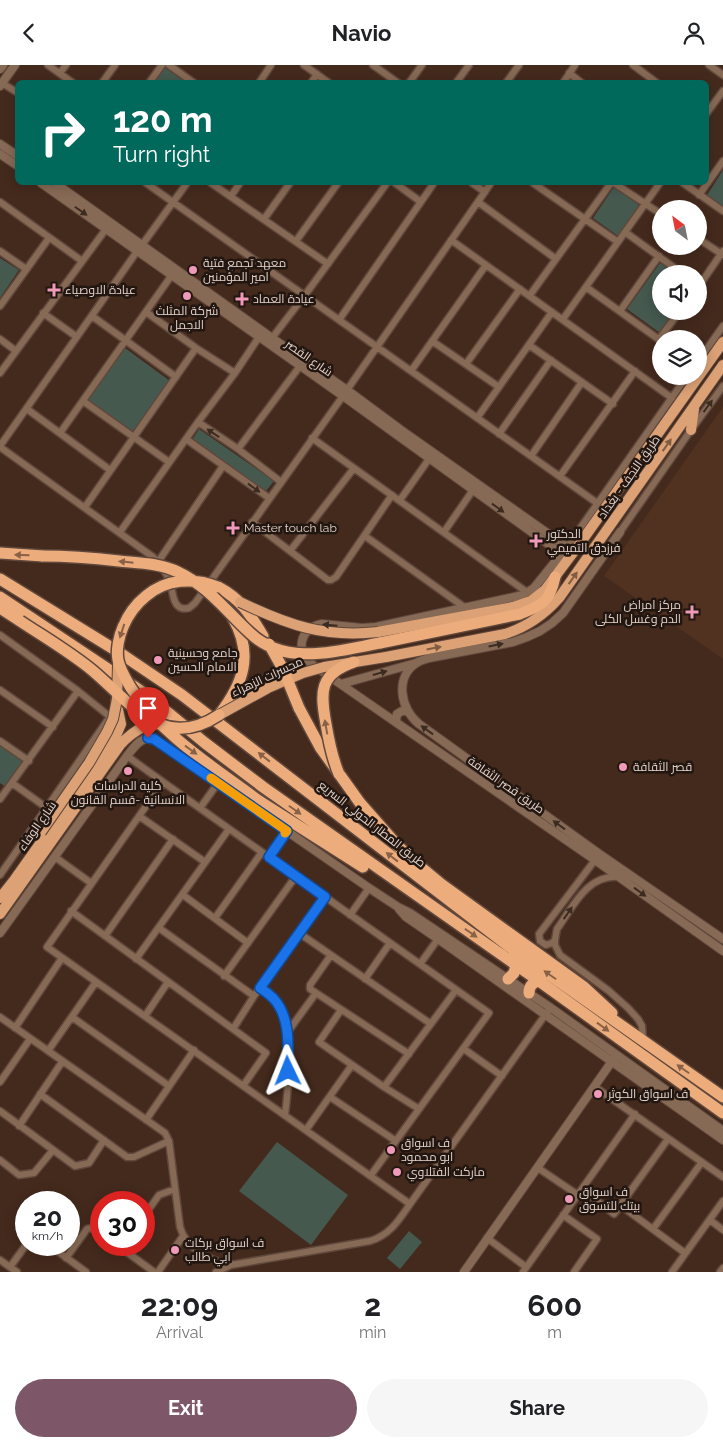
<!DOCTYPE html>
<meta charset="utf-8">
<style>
:root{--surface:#fff;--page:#f6f6f6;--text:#202124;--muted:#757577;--accent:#7d5767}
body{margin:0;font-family:Raleway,Cairo,sans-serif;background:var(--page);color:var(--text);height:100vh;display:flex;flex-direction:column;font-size:19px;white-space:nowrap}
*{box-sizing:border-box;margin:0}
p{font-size:16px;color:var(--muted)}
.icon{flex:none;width:28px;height:28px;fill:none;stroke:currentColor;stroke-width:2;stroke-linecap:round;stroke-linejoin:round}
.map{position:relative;height:1207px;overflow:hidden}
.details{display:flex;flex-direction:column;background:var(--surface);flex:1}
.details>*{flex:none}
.guide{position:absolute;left:15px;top:15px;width:694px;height:105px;border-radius:8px;box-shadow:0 2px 12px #0003;background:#00695c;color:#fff;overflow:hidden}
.needle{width:32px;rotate:328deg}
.fabs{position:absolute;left:652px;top:135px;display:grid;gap:10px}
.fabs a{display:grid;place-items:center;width:55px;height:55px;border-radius:50%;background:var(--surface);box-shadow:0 2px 12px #0003;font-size:25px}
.speed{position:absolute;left:15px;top:1126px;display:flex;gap:10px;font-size:25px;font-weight:700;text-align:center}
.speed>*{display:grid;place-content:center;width:65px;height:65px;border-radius:50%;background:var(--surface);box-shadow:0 2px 12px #0003;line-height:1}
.speed small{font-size:12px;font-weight:400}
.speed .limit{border:8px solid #d22;background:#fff;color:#111}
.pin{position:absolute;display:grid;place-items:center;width:42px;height:42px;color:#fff;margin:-51px -21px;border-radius:50% 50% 50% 0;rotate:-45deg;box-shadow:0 0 5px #0007}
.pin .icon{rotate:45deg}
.me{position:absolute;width:55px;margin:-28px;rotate:358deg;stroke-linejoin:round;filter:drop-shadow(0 0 4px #0008)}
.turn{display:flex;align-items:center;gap:18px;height:105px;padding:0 15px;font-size:22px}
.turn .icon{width:65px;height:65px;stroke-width:2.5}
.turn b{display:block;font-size:35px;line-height:42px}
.eta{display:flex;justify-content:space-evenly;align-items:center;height:85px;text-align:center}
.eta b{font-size:30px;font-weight:700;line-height:35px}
.button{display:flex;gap:10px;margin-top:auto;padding:10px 15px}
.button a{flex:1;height:58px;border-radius:30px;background:var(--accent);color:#fff;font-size:20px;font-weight:700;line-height:58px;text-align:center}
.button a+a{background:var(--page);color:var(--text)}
header{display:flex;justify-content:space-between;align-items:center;height:65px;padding:0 15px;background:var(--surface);font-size:22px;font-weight:700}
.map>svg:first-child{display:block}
</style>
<header><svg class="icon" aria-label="back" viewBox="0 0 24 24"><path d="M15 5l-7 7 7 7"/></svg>Navio<svg class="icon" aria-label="person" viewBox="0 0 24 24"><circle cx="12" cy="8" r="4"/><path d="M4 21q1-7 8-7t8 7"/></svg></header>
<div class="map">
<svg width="723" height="1207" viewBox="0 0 723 1207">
<rect width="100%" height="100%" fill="#442a1d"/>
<path fill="#513120" d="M 723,342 L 723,594 L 604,511 Z"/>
<path fill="#45594f" d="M 165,3 L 186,17 L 154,17 Z
M 723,105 L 723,141 L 707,130 Z
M 614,122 L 639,140 L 618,171 L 593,153 Z
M 0,193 L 19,205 L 0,233 Z
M 660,198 L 676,209 L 661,209 L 661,246 L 676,246 L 660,268 L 627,244 Z
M 125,283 L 170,316 L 133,367 L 88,335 Z
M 199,364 L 274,416 L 266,426 L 192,375 Z
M 0,677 L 26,696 L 6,722 L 0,718 Z
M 277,1077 L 348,1130 L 311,1180 L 239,1126 Z
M 409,1166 L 422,1177 L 400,1204 L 387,1193 Z"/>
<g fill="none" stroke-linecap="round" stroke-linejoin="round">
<g stroke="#60483c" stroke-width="9">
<path id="minor" d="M 48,0 L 73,18
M 169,0 L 194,18
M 304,0 L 329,18
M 373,0 L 398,18
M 633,0 L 657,18
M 709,0 L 723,10
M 60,8 L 66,0
M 569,8 L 582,18
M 2,18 L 18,28
M 102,18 L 115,0
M 149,18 L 162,0
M 259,18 L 271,0
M 311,18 L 317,9
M 409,18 L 422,0
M 456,18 L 469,0
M 506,18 L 519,0
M 563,18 L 575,0
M 706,49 L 723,26
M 146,118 L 597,438
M 211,118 L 328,199
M 395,118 L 421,137
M 472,118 L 485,127
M 533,118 L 618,177 L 625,167 L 683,209
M 614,118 L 661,149
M 683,118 L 723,146
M 699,130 L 723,96
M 231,131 L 240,118
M 0,137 L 82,196
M 478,137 L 556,194
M 264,154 L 290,118
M 625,167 L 660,118
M 699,174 L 723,190
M 451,175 L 672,333
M 296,176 L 338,118
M 142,180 L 187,118
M 0,186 L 26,204
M 699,221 L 723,186
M 586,222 L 661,276
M 530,230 L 611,118
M 0,241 L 49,173
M 620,246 L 659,191
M 146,247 L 196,283 L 235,308
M 43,248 L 77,272
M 92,251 L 176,312
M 563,254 L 618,177
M 339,255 L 434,118
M 272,273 L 305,230 L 387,118
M 0,274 L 16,286
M 659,274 L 680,246
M 432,276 L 499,322
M 529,280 L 613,339
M 699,295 L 723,261
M 466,299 L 520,224
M 411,306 L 486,200
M 0,308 L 106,164
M 347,325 L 491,118
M 83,336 L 169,397
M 27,344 L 110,405
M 477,353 L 552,247
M 198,357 L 238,384 L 281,417
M 60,368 L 174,207
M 499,369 L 551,295
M 312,373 L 528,528
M 186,374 L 269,433
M 0,381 L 138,185
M 0,382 L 153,492 C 160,499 167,508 170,518 C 173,525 172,536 178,541 C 181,544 185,544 189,543 L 195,538 L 343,331
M 238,384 L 300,301
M 531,391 L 582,317
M 560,411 L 635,306
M 400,435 L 429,394
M 85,442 L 196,283
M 252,457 L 328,515 L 331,515 L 336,512 L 392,430
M 120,467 L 198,357 L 235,308 L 259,272
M 444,467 L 473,425
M 620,467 L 691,365 L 723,321
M 365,471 L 464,542
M 567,482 L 687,311
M 290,486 L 354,403
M 158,497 L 223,401
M 0,570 L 78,626 L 109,651 L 109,653 L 0,810
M 0,625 L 53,662
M 0,676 L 29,696
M 127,691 L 163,717 L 489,948 L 371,1110
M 163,717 L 47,882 L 410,1139
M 12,718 L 47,743
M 0,734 L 78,626
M 200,743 L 218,718
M 139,751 L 205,797
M 55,792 L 91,818
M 269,792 L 287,766
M 619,812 C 587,809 573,842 557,864 L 555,875 L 555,880 L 560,890 L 609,926 L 628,943 L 638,954 L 642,961 L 643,976
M 183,830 L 248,878
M 71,846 L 266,988 L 243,1021
M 350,850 L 369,823
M 215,853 L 262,787
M 159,863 L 254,931
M 299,868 L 431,959
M 105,871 L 173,774
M 555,875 L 552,878 L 546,880 L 540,876 L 539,869 L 595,795
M 331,890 L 310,920 L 310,924 L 409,989
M 136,894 L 229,764
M 420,899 L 438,874
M 224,911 L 296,811
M 365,914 L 390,878
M 261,923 C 270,931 278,938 283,949 C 293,971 288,1026 285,1050
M 341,945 L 319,977 L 384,1022
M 145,951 L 168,917
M 0,952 L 165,1068 L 169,1076 L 180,1162 C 186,1183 210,1197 231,1199
M 72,952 L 169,1021
M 15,963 L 62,893
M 233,964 L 254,931 L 325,832
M 287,968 L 316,928
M 464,984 L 502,1011
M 48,986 L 96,917
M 0,1017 L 30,974
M 595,1022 L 723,1112
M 40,1029 L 127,1092 L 134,1092 L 169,1076
M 330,1032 L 396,1076
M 419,1044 L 384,1022 L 456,925
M 0,1046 L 75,1101 L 89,1098 L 104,1075
M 146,1055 L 194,985
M 19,1061 L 62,997
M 306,1065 L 352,1000
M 0,1095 L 19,1110 L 34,1108 L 53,1085
M 538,1103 L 578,1130
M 582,1124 L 614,1149 L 668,1074
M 620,1140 L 685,1188
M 563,1150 L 597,1174 L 574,1207
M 144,1151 L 159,1130 L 175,1124
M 710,1155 L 723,1165
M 653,1164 L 702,1097
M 487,1173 L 526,1202
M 49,1180 L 86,1207
M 117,1180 L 154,1207
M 66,1193 L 87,1164 L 92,1163 L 101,1169
M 0,1195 L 17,1207
M 10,1202 L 26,1180
M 158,1207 L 183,1171
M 216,1207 L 231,1200 L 370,1176 C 390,1170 399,1155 410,1139 L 548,946
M 523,1207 L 635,1049
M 672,1207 L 723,1136
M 720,1207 L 723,1203"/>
</g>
<g stroke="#60483c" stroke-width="10">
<path id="tertiary" d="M 0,4 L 3,0
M 0,21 L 15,0
M 0,79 L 18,91
M 0,89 L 18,101
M 41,118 L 343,331 L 562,489
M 55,118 L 272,273 L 347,325 L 401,365 L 567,482 L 534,523 L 523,530 L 376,562 L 362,563 L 322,559 C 300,563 294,586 313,600 L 595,795 L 723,886
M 620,467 L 563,548 L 552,558 L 540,566 L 527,572 L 513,577 L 429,593 C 426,594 422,595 418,597 C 394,611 400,644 419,659 L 598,788 L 723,874
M 341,619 L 416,598
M 396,656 L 397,649 L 402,646 L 407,646
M 399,844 L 406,852 L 438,874 L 723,1075
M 0,868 L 127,691 C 135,681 141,671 154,674 L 369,823 L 398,842 L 410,848 L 551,943 L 723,1066
M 464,1207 L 615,992"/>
</g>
<g stroke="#60483c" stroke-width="12">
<path id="primary" d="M 691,365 L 694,344
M 378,567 L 513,542 L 531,536 L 545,525 L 581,477 L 723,277
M 386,592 L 505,569 C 527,562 544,550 559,533 L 723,300
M 0,833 L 15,814 L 115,673 L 121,659 L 116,635
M 0,849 L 120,680 C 135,663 154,655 176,654"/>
</g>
<g stroke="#60483c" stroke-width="14">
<path id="trunk" d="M 0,488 L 43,491
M 0,514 L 117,586 L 182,630 L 507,880 L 723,1032
M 218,522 C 241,534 250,549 263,571
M 0,532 L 144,628 L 205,678 L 263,722 L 539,916 L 723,1048
M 0,543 L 20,556
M 380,578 L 520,549 C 543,540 550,536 555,512
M 299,643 L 320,682 L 360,738 L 397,780 L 411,794 L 441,819 L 584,922 L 612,948
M 219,650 C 243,619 254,590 233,553
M 259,736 L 363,802
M 508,914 L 514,908 L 516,900
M 529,928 C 529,922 532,917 539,916"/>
</g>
<use href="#minor" stroke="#876a55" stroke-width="6"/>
<use href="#tertiary" stroke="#876a55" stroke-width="8"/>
<use href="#primary" stroke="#dca175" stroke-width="10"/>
<use href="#trunk" stroke="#edac7c" stroke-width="11"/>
<g stroke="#60483c" stroke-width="12" stroke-linecap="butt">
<path id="primary-bridge" d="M 240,537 C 288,560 324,573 378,567
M 219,650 L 268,623 L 303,608 L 324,602 L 386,592
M 41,767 L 89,698 L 107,667 L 113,654 L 117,634 L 118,600"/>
</g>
<g stroke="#60483c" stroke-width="14" stroke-linecap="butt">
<path id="trunk-bridge" d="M 43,491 C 68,491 93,493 119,496 C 139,498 159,498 178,507 C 209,522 225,545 250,568 C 286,602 336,586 380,578
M 218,522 C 193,512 166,514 146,531 C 136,539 128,550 123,562 C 119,571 116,585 118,595 C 120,605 126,614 131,623 C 162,671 214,702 259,736
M 20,556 C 44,572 70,587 93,606 C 132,639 163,687 219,650
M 269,579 L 283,604 L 299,643
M 339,709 C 332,693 329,677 326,659 C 320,627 319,609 354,597"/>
</g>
<use href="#primary-bridge" stroke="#dca175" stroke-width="10"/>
<use href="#trunk-bridge" stroke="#edac7c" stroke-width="11"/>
</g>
<defs><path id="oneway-solid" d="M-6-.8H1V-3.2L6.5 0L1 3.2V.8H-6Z" transform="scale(1.25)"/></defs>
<g fill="#3b2b21">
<use href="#oneway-solid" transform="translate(81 146) rotate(35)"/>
<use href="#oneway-solid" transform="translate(708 341) rotate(-54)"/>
<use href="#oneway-solid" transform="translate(213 368) rotate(-146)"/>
<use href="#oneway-solid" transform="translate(254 423) rotate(36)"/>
<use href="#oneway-solid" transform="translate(498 443) rotate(36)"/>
<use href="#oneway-solid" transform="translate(330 560) rotate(-175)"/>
<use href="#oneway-solid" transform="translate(496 580) rotate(-11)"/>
<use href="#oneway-solid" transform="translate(380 608) rotate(-16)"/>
<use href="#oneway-solid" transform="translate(427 665) rotate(-144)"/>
<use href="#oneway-solid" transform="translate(559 760) rotate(-144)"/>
<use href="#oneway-solid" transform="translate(640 827) rotate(36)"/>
<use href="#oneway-solid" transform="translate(568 848) rotate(-55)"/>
</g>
<g fill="#7f5c42">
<use href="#oneway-solid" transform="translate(667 380) rotate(-55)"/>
<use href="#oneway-solid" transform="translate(573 513) rotate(-55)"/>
<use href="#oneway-solid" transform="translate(434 583) rotate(-11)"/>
</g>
<g fill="#886146">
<use href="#oneway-solid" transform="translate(22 490) rotate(-178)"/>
<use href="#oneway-solid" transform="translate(126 497) rotate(-174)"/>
<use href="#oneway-solid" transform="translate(122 566) rotate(108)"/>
<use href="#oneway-solid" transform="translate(326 662) rotate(-100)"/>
<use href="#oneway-solid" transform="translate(191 685) rotate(36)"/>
<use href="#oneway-solid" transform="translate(264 692) rotate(-142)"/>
<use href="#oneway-solid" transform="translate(295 745) rotate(35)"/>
<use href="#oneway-solid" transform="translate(392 792) rotate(-142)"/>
<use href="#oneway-solid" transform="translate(471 868) rotate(35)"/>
<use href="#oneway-solid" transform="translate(550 910) rotate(-145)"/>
<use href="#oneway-solid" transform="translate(603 962) rotate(36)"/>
<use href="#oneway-solid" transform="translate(683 1004) rotate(-145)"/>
</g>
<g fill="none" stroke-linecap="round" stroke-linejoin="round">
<g stroke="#114b97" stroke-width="12">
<path id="route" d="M 148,673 L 154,674 L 287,766 L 269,792 L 325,832 L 260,923 C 265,926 269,929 273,933 C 291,952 288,982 288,1006"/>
</g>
<use href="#route" stroke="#1a73e8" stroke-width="9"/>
<path stroke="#f59e0b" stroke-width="9" d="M 211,713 L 287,766 L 285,768"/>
</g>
<g fill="#ef9ab8" stroke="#221610" stroke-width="2">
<circle cx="193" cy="205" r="5"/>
<path d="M51.5 217.5h5v5h5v5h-5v5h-5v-5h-5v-5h5z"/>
<circle cx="187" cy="231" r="5"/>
<path d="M239.5 226.5h5v5h5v5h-5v5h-5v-5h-5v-5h5z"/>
<path d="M230.5 455.5h5v5h5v5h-5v5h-5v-5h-5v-5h5z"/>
<path d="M533.5 468.5h5v5h5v5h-5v5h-5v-5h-5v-5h5z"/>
<path d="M689.5 539.5h5v5h5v5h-5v5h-5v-5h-5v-5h5z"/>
<circle cx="158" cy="595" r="5"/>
<circle cx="623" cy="702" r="5"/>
<circle cx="128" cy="706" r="5"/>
<circle cx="598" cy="1029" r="5"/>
<circle cx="391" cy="1085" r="5"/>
<circle cx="397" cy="1107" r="5"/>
<circle cx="569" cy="1134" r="5"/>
<circle cx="175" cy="1185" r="5"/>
</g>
<g text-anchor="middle" stroke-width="5" stroke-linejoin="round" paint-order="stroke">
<g font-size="12" fill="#e2d1c9" stroke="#221610" text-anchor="start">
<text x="203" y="202">معهد تجمع فتية<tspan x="203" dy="14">امير المؤمنين</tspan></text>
<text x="65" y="229">عيادة الاوصياء</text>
<text x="253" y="238">عيادة العماد</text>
<text x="187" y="250" text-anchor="middle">شركة المثلث<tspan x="187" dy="14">الاجمل</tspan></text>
<text x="244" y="467">Master touch lab</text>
<text x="547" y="473">الدكتور<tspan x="547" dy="14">فرزدق التميمي</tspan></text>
<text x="681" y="544" text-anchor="end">مركز امراض<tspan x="681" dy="14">الدم وغسل الكلى</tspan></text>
<text x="168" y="592">جامع وحسينية<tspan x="168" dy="14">الامام الحسين</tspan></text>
<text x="633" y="706">قصر الثقافة</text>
<text x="128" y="725" text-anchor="middle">كلية الدراسات<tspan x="128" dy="14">الانسانية -قسم القانون</tspan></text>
<text x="608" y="1033">ف اسواق الكوثر</text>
<text x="401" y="1082">ف اسواق<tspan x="401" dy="14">ابو محمود</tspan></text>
<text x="407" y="1111">ماركت الفتلاوي</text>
<text x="579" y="1131">ف اسواق<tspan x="579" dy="14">بيتك للتسوق</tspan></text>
<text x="185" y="1182">ف اسواق بركات<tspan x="185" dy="14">ابي طالب</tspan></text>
</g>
<g font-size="12" fill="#e2d1c9" stroke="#221610">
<text transform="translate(309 293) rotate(35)" y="4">شارع القصر</text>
<text transform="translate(629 412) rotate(-55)" y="4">طريق النجف - بغداد</text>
<text transform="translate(267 612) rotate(-25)" y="4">مجسرات الزهراء</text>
<text transform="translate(506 720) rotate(35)" y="4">طريق قصر الثقافة</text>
<text transform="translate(372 759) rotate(38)" y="4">طريق المطار الحولي السريع</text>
<text transform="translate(37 761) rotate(-55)" y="4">شارع الوفاء</text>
</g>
</g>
</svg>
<div class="fabs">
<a><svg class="needle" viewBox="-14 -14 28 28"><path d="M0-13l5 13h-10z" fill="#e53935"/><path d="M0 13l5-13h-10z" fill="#757577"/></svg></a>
<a><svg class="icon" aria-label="sound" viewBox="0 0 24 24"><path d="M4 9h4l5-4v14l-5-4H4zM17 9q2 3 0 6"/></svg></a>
<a><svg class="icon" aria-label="layers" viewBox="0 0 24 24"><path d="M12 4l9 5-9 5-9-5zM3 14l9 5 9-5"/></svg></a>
</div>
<div class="speed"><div>20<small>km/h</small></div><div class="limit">30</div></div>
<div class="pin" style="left:148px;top:673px;background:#d93025"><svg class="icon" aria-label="arrive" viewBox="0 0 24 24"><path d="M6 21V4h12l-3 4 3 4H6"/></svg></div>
<svg class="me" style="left:288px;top:1006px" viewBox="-20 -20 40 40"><path d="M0-17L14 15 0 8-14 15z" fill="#1a73e8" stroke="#fff" stroke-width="4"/></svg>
<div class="guide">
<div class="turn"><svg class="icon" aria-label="right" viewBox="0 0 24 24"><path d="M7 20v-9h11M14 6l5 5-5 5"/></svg><div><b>120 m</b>Turn right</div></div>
</div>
</div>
<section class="details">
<div class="eta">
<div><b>22:09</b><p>Arrival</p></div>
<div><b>2</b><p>min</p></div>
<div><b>600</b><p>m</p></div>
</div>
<div class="button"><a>Exit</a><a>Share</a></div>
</section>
